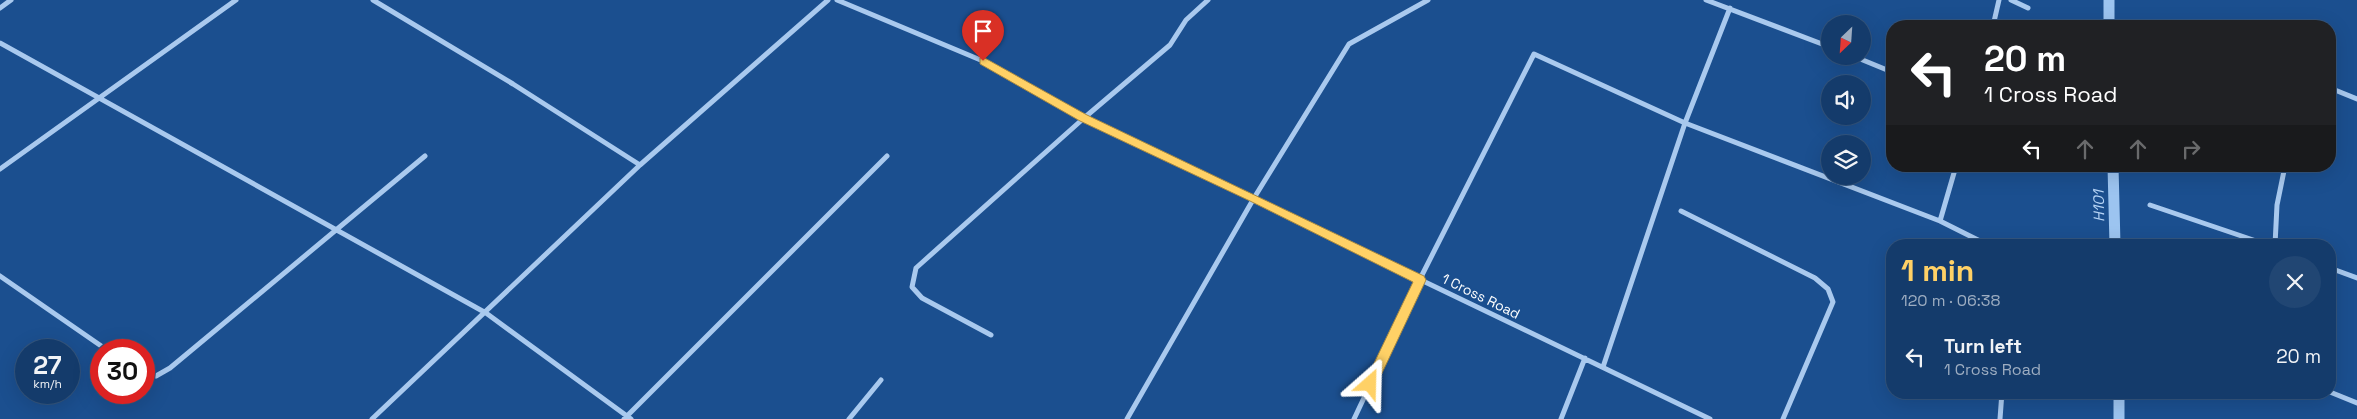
<!DOCTYPE html>
<meta charset="utf-8">
<style>
:root{--surface:#143b6b;--page:#214673;--text:#f1f3f6;--muted:#9dadc1;--line:#33557e;--accent:#ffd166}
body{margin:0;font-family:"Space Grotesk",sans-serif;background:var(--page);color:var(--text);height:100vh;display:flex;flex-direction:column;font-size:19px;white-space:nowrap}
*{box-sizing:border-box;margin:0}
p{font-size:16px;color:var(--muted)}
.icon{flex:none;width:28px;height:28px;fill:none;stroke:currentColor;stroke-width:2;stroke-linecap:round;stroke-linejoin:round}
.map{position:relative;flex:1;overflow:hidden}
.panel{position:absolute;left:1886px;top:239px;width:450px;height:160px;display:flex;flex-direction:column;background:var(--surface);border-radius:20px;box-shadow:0 5px 20px #0002,0 0 0 1px var(--line)}
.panel>*{flex:none}
.top-card{position:absolute;left:1886px;top:20px;width:450px;height:152px;border-radius:20px;box-shadow:0 5px 20px #0002,0 0 0 1px var(--line);background:#202124;color:#fff;overflow:hidden}
.needle{width:32px;rotate:205deg}
.tools{position:absolute;left:1821px;top:15px;display:grid;gap:10px}
.tools a{display:grid;place-items:center;width:50px;height:50px;border-radius:50%;background:var(--surface);box-shadow:0 5px 20px #0002,0 0 0 1px var(--line);font-size:25px}
.speed{position:absolute;left:15px;top:339px;display:flex;gap:10px;font-size:25px;font-weight:700;text-align:center}
.speed>*{display:grid;place-content:center;width:65px;height:65px;border-radius:50%;background:var(--surface);box-shadow:0 5px 20px #0002,0 0 0 1px var(--line);line-height:1}
.speed small{font-size:12px;font-weight:400}
.speed .limit{border:8px solid #d22;background:#fff;color:#111}
.pin{position:absolute;display:grid;place-items:center;width:42px;height:42px;color:#fff;margin:-51px -21px;border-radius:50% 50% 50% 0;rotate:-45deg;box-shadow:0 0 5px #0007}
.pin .icon{rotate:45deg}
.me{position:absolute;width:55px;margin:-28px;rotate:25deg;stroke-linejoin:round;filter:drop-shadow(0 0 4px #0008)}
.turn{display:flex;align-items:center;gap:18px;height:105px;padding:0 15px;font-size:22px}
.turn .icon{width:65px;height:65px;stroke-width:2.5}
.turn b{display:block;font-size:35px;line-height:42px}
.lanes{display:flex;align-items:center;height:48px;padding:0 15px;background:#0003;justify-content:center;gap:25px;direction:ltr}
.lanes .off{opacity:.35}
.round{display:grid;place-items:center;flex:none;width:52px;height:52px;border-radius:26px;background:var(--page)}
.head{display:flex;align-items:center;justify-content:space-between;height:85px;padding:0 15px}
h1{font-size:30px;font-weight:600;line-height:38px;color:var(--accent)}
ul{padding:0;list-style:none}
li{display:flex;align-items:center;gap:15px;height:65px;padding:0 15px}
li div{flex:1}
li b{display:block;font-size:19px}
li em{font-style:normal}
.map>svg:first-child{display:block}
</style>
<div class="map">
<svg width="2357" height="419" viewBox="0 0 2357 419">
<rect width="100%" height="100%" fill="#1b4f8f"/>
<g fill="none" stroke-linecap="round" stroke-linejoin="round">
<path stroke="#9cc4f0" stroke-width="11" d="M 2109,0 L 2109,26
M 2113,166 L 2115,245
M 2119,392 L 2119,419"/>
<path stroke="#a9c9ee" stroke-width="5" d="M 373,0 L 513,84 L 640,165
M 837,0 L 983,61 L 1084,118 L 1710,419
M 1706,0 L 1830,47
M 2011,0 L 2028,8
M 0,8 L 11,0
M 2172,24 L 2177,26
M 1993,26 L 1999,0
M 0,43 L 486,313 L 631,419
M 1853,56 L 1892,72
M 2330,88 L 2357,99
M 0,169 L 236,0
M 2150,205 L 2268,245
M 1681,211 L 1815,278 L 1828,289 L 1833,302 L 1783,419
M 1940,221 L 1956,166
M 2275,245 L 2277,205 L 2285,166
M 2330,268 L 2357,278
M 0,276 L 107,350
M 991,335 L 922,298 L 912,287 L 916,268 L 1084,118 L 1170,45 L 1186,20 L 1208,0
M 1603,367 L 1685,123 L 1730,8
M 144,375 L 156,376 L 170,368 L 425,156
M 2330,392 L 2357,403
M 372,419 L 640,165 L 828,0
M 624,419 L 887,156
M 849,419 L 881,380
M 1127,419 L 1254,198 L 1349,44 L 1428,0
M 1354,419 L 1420,279 L 1534,54 L 1685,123 L 1940,221 L 1988,245
M 1561,419 L 1585,358
M 2000,419 L 2002,392"/>
</g>
<path fill="#ffd166" stroke="#a68842" d="M 983,57 L 1087,115 L 1424,276 L 1426,280 L 1375,388 L 1370,390 L 1366,388 L 1364,384 L 1413,282 L 1250,201 L 1080,121 L 980,64 L 980,58 Z"/>
<g text-anchor="middle" stroke-width="4" stroke-linejoin="round" paint-order="stroke">
<g font-size="14" fill="#fff" stroke="#1b4f8f">
<text transform="translate(1481 296) rotate(26)" y="5">1 Cross Road</text>
</g>
<g font-size="15" font-style="italic" fill="#b5d3f5" stroke="#1b4f8f">
<text transform="translate(2099 206) rotate(-91)" y="5">H101</text>
</g>
</g>
</svg>
<div class="tools">
<a><svg class="needle" viewBox="-14 -14 28 28"><path d="M0-13l5 13h-10z" fill="#e53935"/><path d="M0 13l5-13h-10z" fill="#9dadc1"/></svg></a>
<a><svg class="icon" aria-label="sound" viewBox="0 0 24 24"><path d="M4 9h4l5-4v14l-5-4H4zM17 9q2 3 0 6"/></svg></a>
<a><svg class="icon" aria-label="layers" viewBox="0 0 24 24"><path d="M12 4l9 5-9 5-9-5zM3 14l9 5 9-5"/></svg></a>
</div>
<div class="speed"><div>27<small>km/h</small></div><div class="limit">30</div></div>
<div class="pin" style="left:983px;top:61px;background:#d93025"><svg class="icon" aria-label="arrive" viewBox="0 0 24 24"><path d="M6 21V4h12l-3 4 3 4H6"/></svg></div>
<svg class="me" style="left:1370px;top:384px" viewBox="-20 -20 40 40"><path d="M0-17L14 15 0 8-14 15z" fill="#ffd166" stroke="#fff" stroke-width="4"/></svg>
<div class="top-card">
<div class="turn"><svg class="icon" aria-label="left" viewBox="0 0 24 24"><path d="M17 20v-9H6M10 6l-5 5 5 5"/></svg><div><b>20 m</b>1 Cross Road</div></div>
<div class="lanes"><svg class="icon" aria-label="left" viewBox="0 0 24 24"><path d="M17 20v-9H6M10 6l-5 5 5 5"/></svg><svg class="icon off" aria-label="ahead" viewBox="0 0 24 24"><path d="M12 20V5M6 11l6-6 6 6"/></svg><svg class="icon off" aria-label="ahead" viewBox="0 0 24 24"><path d="M12 20V5M6 11l6-6 6 6"/></svg><svg class="icon off" aria-label="right" viewBox="0 0 24 24"><path d="M7 20v-9h11M14 6l5 5-5 5"/></svg></div>
</div>
<section class="panel">
<div class="head"><div><h1>1 min</h1><p>120 m · 06:38</p></div><a class="round"><svg class="icon" aria-label="close" viewBox="0 0 24 24"><path d="M6 6l12 12M18 6L6 18"/></svg></a></div>
<ul>
<li><svg class="icon" aria-label="left" viewBox="0 0 24 24"><path d="M17 20v-9H6M10 6l-5 5 5 5"/></svg><div><b>Turn left</b><p>1 Cross Road</p></div><em>20 m</em></li>
</ul>
</section>
</div>
